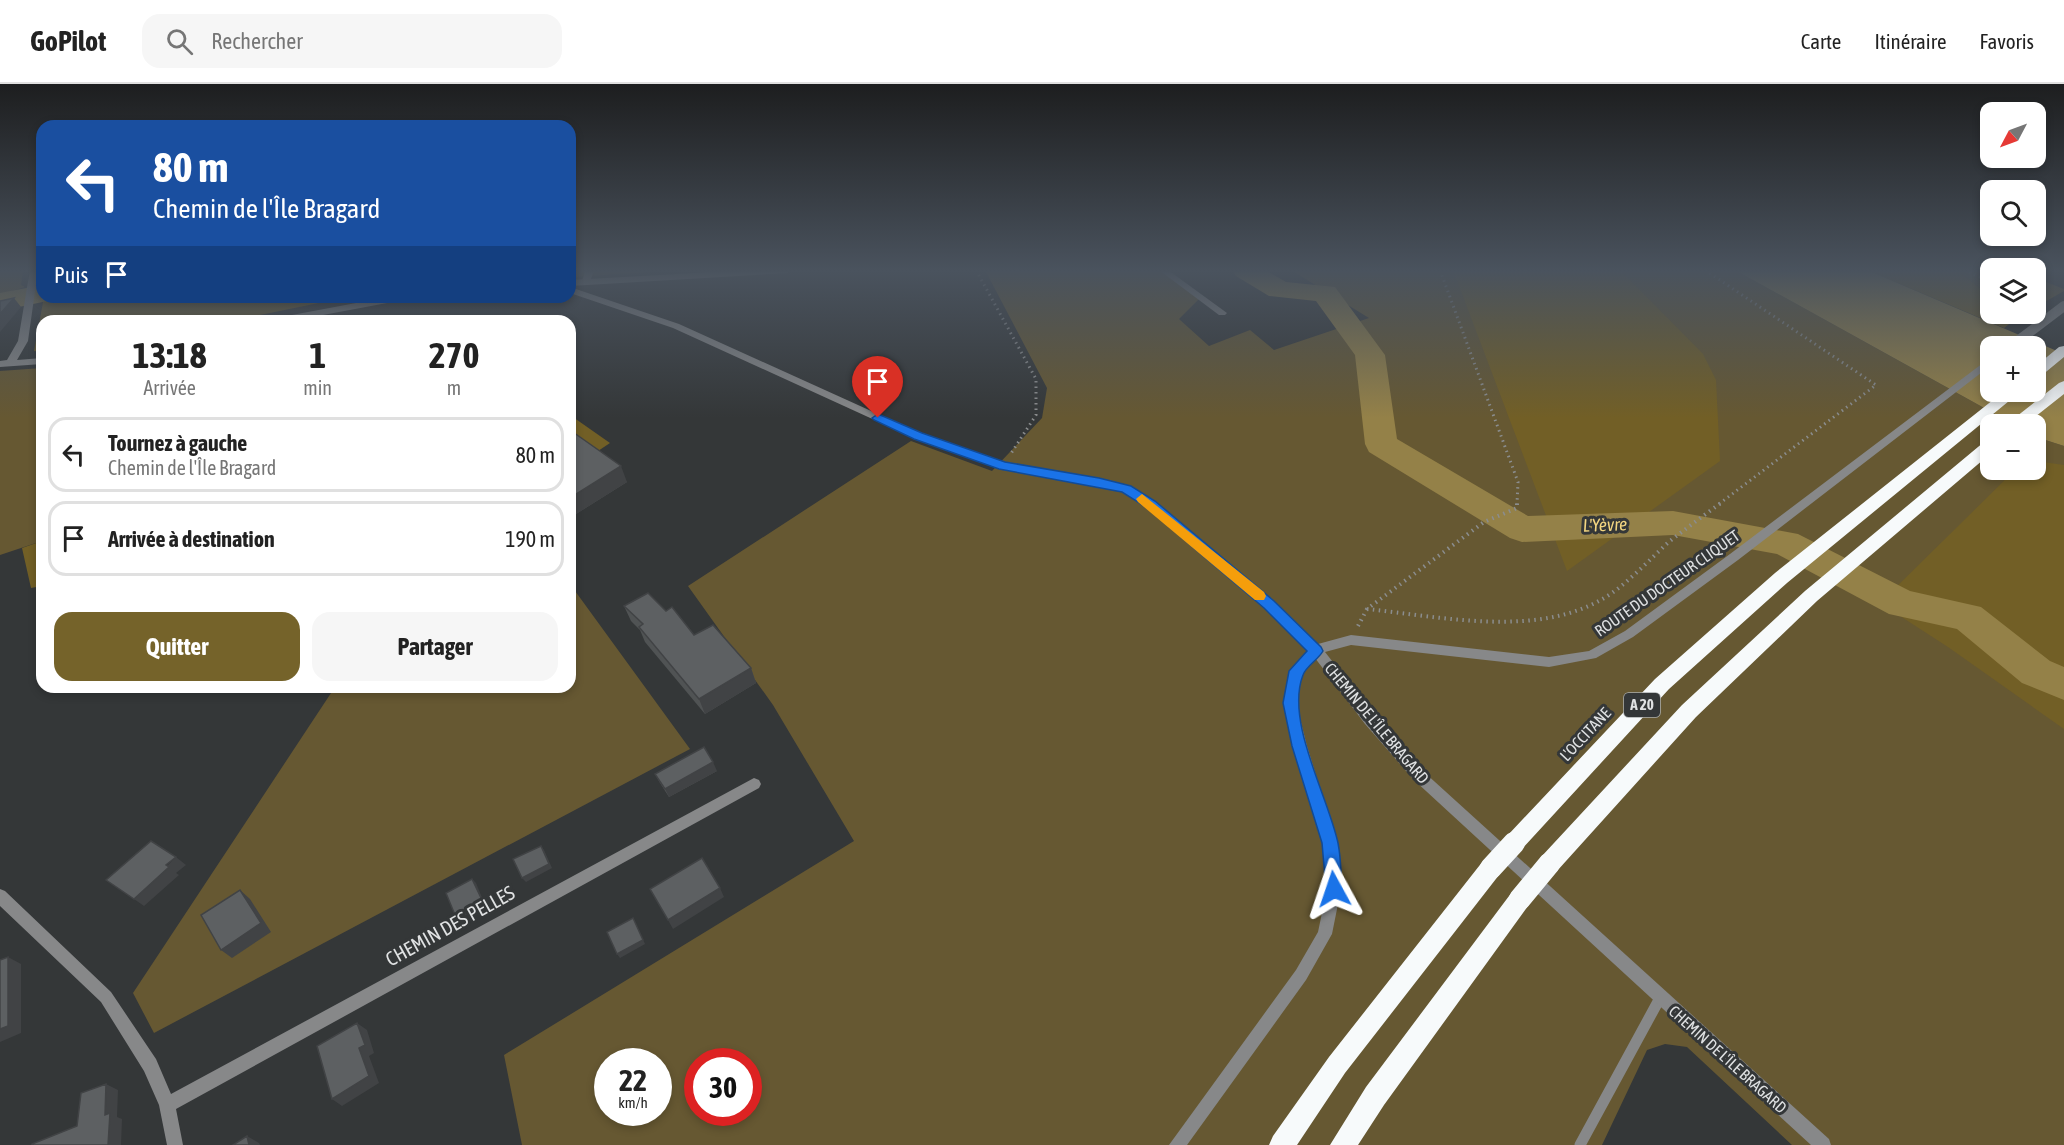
<!DOCTYPE html>
<html lang="fr">
<meta charset="utf-8">
<style>
:root{--surface:#fff;--page:#f6f6f6;--text:#222;--muted:#767676;--line:#e0e0e0;--accent:#75632a}
body{margin:0;font-family:"Asap Condensed",sans-serif;background:var(--page);color:var(--text);height:100vh;display:flex;flex-direction:column;font-size:22px;white-space:nowrap}
*{box-sizing:border-box;margin:0}
p{font-size:20px;color:var(--muted)}
.icon{flex:none;width:33px;height:33px;fill:none;stroke:currentColor;stroke-width:2;stroke-linecap:round;stroke-linejoin:round}
.map{position:relative;flex:1;overflow:hidden}
.details{position:absolute;left:36px;top:231px;width:540px;height:378px;display:flex;flex-direction:column;background:var(--surface);border-radius:18px;box-shadow:0 3px 9px #0003}
.details>*{flex:none}
.banner{position:absolute;left:36px;top:36px;width:540px;height:183px;border-radius:18px;box-shadow:0 3px 9px #0003;background:#1a4fa0;color:#fff;overflow:hidden}
.needle{width:39px;rotate:229deg}
.fabs{position:absolute;left:1980px;top:18px;display:grid;gap:12px}
.fabs a{display:grid;place-items:center;width:66px;height:66px;border-radius:12px;background:var(--surface);box-shadow:0 3px 9px #0003;font-size:30px}
.speed{position:absolute;left:594px;top:964px;display:flex;gap:12px;font-size:30px;font-weight:700;text-align:center}
.speed>*{display:grid;place-content:center;width:78px;height:78px;border-radius:50%;background:var(--surface);box-shadow:0 3px 9px #0003;line-height:1}
.speed small{font-size:15px;font-weight:400}
.speed .limit{border:9px solid #d22;background:#fff;color:#111}
.pin{position:absolute;display:grid;place-items:center;width:51px;height:51px;color:#fff;margin:-62px -26px;border-radius:50% 50% 50% 0;rotate:-45deg;box-shadow:0 0 6px #0007}
.pin .icon{rotate:45deg}
.me{position:absolute;width:66px;margin:-33px;rotate:355deg;stroke-linejoin:round;filter:drop-shadow(0 0 4px #0008)}
.turn{display:flex;align-items:center;gap:21px;height:126px;padding:0 18px;font-size:27px}
.turn .icon{width:78px;height:78px;stroke-width:2.5}
.turn b{display:block;font-size:42px;line-height:51px}
.then{display:flex;align-items:center;height:57px;padding:0 18px;background:#0003;gap:12px;font-size:22px}
.eta{display:flex;justify-content:space-evenly;align-items:center;height:102px;text-align:center}
.eta b{font-size:36px;font-weight:700;line-height:42px}
.button{display:flex;gap:12px;margin-top:auto;padding:12px 18px}
.button a{flex:1;height:69px;border-radius:18px;background:var(--accent);color:#fff;font-size:24px;font-weight:700;line-height:69px;text-align:center}
.button a+a{background:var(--page);color:var(--text)}
ul{padding:0;list-style:none}
li{display:flex;align-items:center;gap:18px;height:75px;margin:0 12px 9px;padding:0 6px;border:3px solid var(--line);border-radius:18px}
li div{flex:1}
li b{display:block;font-size:22px}
li em{font-style:normal}
header{display:flex;align-items:center;gap:36px;box-sizing:border-box;height:84px;padding:0 30px;background:var(--surface);border-bottom:2px solid var(--line)}
header strong{font-size:28px}
nav{display:flex;gap:33px;margin-inline-start:auto;font-size:21px}
.search{width:420px;height:54px;background:var(--page);display:flex;align-items:center;gap:15px;box-sizing:border-box;padding:0 21px;border-radius:18px;color:var(--muted);font-size:22px}
.map>svg:first-child{display:block}
</style>
<header>
<strong>GoPilot</strong>
<div class="search"><svg class="icon" aria-label="search" viewBox="0 0 24 24"><circle cx="10" cy="10" r="6"/><path d="M15 15l6 6"/></svg>Rechercher</div>
<nav><a>Carte</a><a>Itinéraire</a><a>Favoris</a></nav>
</header>
<div class="map">
<svg width="2064" height="1061" viewBox="0 0 2064 1061">
<rect width="100%" height="100%" fill="#343738"/>
<path fill="#665832" fill-rule="evenodd" d="M 0,186 L 23,186 L 21,201 L 25,203 L 0,211 Z
M 570,186 L 683,186 L 570,193 Z
M 985,186 L 1160,186 L 1199,215 L 1179,235 L 1209,262 L 1250,246 L 1274,266 L 1369,234 L 1291,186 L 1735,186 L 2013,340 L 1990,340 L 1990,386 L 2036,386 L 2036,353 L 2064,362 L 2064,1061 L 1792,1061 L 1687,963 L 1665,960 L 1647,966 L 1602,1061 L 522,1061 L 504,971 L 854,757 L 773,621 L 688,502 L 911,357 L 992,387 L 1042,334 L 1047,304 ZM 608,978 L 658,978 L 658,1029 L 608,1029 ZM 698,978 L 748,978 L 748,1029 L 698,1029 Z
M 1957,186 L 1990,186 L 1990,212 Z
M 2036,194 L 2064,205 L 2064,207 L 2036,223 Z
M 42,284 L 42,457 L 0,471 L 0,287 Z
M 570,500 L 690,665 L 154,949 L 133,909 L 335,603 L 570,603 Z"/>
<path fill="#725f26" d="M 1453,186 L 1620,186 L 1703,270 L 1716,296 L 1720,377 L 1567,487 Z
M 1867,186 L 1957,186 L 1990,212 L 1990,230 L 2012,230 L 2017,234 L 2004,244 Z
M 44,213 L 348,213 L 231,237 L 42,237 L 42,268 L 34,267 Z
M 570,331 L 610,359 L 592,371 L 570,365 Z
M 2036,377 L 2064,381 L 2064,645 L 1948,563 L 1880,519 L 2015,386 L 2036,386 Z
M 42,457 L 42,502 L 31,504 L 22,464 Z"/>
<path fill="#948148" fill-rule="evenodd" d="M 1735,186 L 1867,186 L 2064,270 L 2064,362 L 2036,353 L 2036,340 L 2013,340 ZM 1990,262 L 2036,262 L 2036,308 L 1990,308 Z"/>
<g fill="none" stroke-linecap="round" stroke-linejoin="round">
<path fill="#948148" fill-rule="evenodd" d="M 1232,186 L 1265,186 L 1286,198 L 1335,203 L 1385,271 L 1397,355 L 1528,432 L 1673,427 L 1798,450 L 1910,507 L 1981,523 L 2050,577 L 2064,583 L 2064,616 L 2022,599 L 1957,545 L 1889,530 L 1777,470 L 1673,451 L 1522,458 L 1510,454 L 1369,368 L 1365,360 L 1355,271 L 1316,217 L 1269,212 L 1236,192 Z
M 42,201 L 42,213 L 54,213 L 52,216 L 0,227 L 0,209 Z"/>
<path stroke="#8b8d8e" stroke-width="3" stroke-dasharray="1.5 4" stroke-linecap="butt" d="M 976,186 L 1036,295 L 1036,331 L 1010,371
M 1440,186 L 1518,398 L 1517,420
M 1705,186 L 1876,301 L 1719,420
M 1964,186 L 1990,197
M 2036,216 L 2044,220"/>
<path stroke="#8b8d8e" stroke-width="4" stroke-dasharray="1.5 4.5" stroke-linecap="butt" d="M 1367,525 C 1444,533 1544,556 1612,509 C 1633,494 1651,474 1670,457 C 1687,444 1704,431 1721,419
M 1358,542 L 1367,525 L 1484,438 L 1517,424 L 1517,419"/>
<path stroke="#878889" stroke-width="8" d="M 586,197 L 590,186"/>
<path stroke="#878889" stroke-width="11" d="M 1580,1061 L 1660,914"/>
<path fill="#878889" fill-rule="evenodd" d="M 30,186 L 38,186 L 28,257 L 17,276 L 42,274 L 42,280 L 0,283 L 0,277 L 7,276 L 18,257 Z
M 748,186 L 791,186 L 787,189 L 570,202 L 570,196 Z
M 1159,186 L 1168,186 L 1227,229 L 1225,231 L 1219,231 Z
M 570,203 L 679,240 L 922,350 L 1005,379 L 1099,394 L 1130,402 L 1154,417 L 1273,517 L 1318,560 L 1351,551 L 1549,573 L 1589,567 L 1625,547 L 1730,470 L 1987,276 L 1990,275 L 1990,282 L 1738,476 L 1633,553 L 1596,574 L 1549,583 L 1351,561 L 1325,568 L 1375,632 L 1424,688 L 1829,1055 L 1831,1061 L 1811,1061 L 1414,696 L 1365,640 L 1315,574 L 1303,589 L 1296,619 L 1307,662 L 1337,759 L 1341,805 L 1332,850 L 1306,896 L 1187,1061 L 1169,1061 L 1296,886 L 1318,848 L 1327,805 L 1323,759 L 1293,662 L 1284,619 L 1291,587 L 1308,566 L 1265,523 L 1146,423 L 1122,408 L 1099,402 L 1004,386 L 914,354 L 673,244 L 570,209 Z
M 388,213 L 408,213 L 403,216 L 291,237 L 271,237 L 276,234 Z
M 754,694 L 759,696 L 761,700 L 759,704 L 176,1025 L 183,1061 L 167,1061 L 159,1021 L 144,987 L 101,918 L 0,822 L 0,805 L 5,807 L 111,908 L 156,975 L 171,1010 Z"/>
<path fill="#f7fafb" fill-rule="evenodd" d="M 2064,262 L 2064,273 L 2041,292 L 2036,294 L 2036,282 L 2059,263 Z
M 2064,297 L 2064,310 L 2026,340 L 2010,340 L 2012,336 L 2059,299 Z
M 2003,308 L 2020,308 L 1787,499 L 1669,605 L 1521,766 L 1514,768 L 1507,766 L 1503,759 L 1507,752 L 1655,595 L 1775,489 Z
M 1990,357 L 1990,370 L 1817,517 L 1696,633 L 1557,787 L 1549,790 L 1541,787 L 1538,780 L 1541,773 L 1682,621 L 1805,507 L 1984,358 Z
M 1491,774 L 1499,777 L 1502,784 L 1499,791 L 1345,989 L 1297,1061 L 1269,1061 L 1273,1052 L 1329,973 L 1483,777 Z
M 1520,805 L 1528,808 L 1531,815 L 1528,822 L 1384,1021 L 1358,1061 L 1330,1061 L 1366,1003 L 1512,808 Z"/>
<path stroke="#878889" stroke-width="10" d="M 2011,262 L 2064,222"/>
<path stroke="#f7fafb" stroke-width="22" d="M 1491,784 L 1514,759
M 1520,815 L 1549,780"/>
</g>
<path fill="#505354" d="M 570,346 L 627,398 L 576,430 L 570,425 Z
M 624,522 L 666,527 L 694,551 L 751,584 L 756,599 L 705,630 L 645,558 L 640,546 L 631,537 Z
M 717,687 L 669,713 L 660,699 L 655,690 Z"/>
<path fill="#414345" d="M 14,214 L 21,223 L 0,248 L 0,230 Z
M 621,382 L 627,398 L 576,430 L 570,414 Z
M 751,584 L 756,599 L 705,630 L 699,615 Z
M 713,678 L 717,687 L 669,713 L 665,705 Z
M 541,762 L 544,766 L 552,784 L 526,798 L 522,794 Z
M 176,773 L 186,781 L 176,789 L 179,791 L 144,822 L 134,815 Z
M 472,795 L 476,799 L 485,821 L 459,835 L 455,831 Z
M 720,804 L 724,813 L 673,845 L 668,836 Z
M 240,806 L 250,815 L 271,848 L 232,874 L 221,866 Z
M 633,834 L 645,860 L 620,874 L 617,870 Z
M 8,873 L 21,880 L 21,949 L 0,958 L 0,945 Z
M 357,939 L 367,946 L 374,969 L 369,972 L 379,999 L 342,1022 L 332,1015 L 359,964 Z
M 106,1000 L 118,1006 L 117,1033 L 122,1035 L 121,1061 L 108,1061 L 105,1031 Z
M 247,1052 L 259,1059 L 260,1061 L 249,1061 Z"/>
<path fill="#5d6062" stroke="#414345" stroke-width="1.5" d="M 14,214 L 0,230 L 0,217 Z
M 570,346 L 621,382 L 570,414 Z
M 648,509 L 666,527 L 672,523 L 694,551 L 713,541 L 751,584 L 699,615 L 639,543 L 643,540 L 624,522 Z
M 704,663 L 713,678 L 665,705 L 655,690 Z
M 151,757 L 176,773 L 166,781 L 169,783 L 134,815 L 106,796 Z
M 541,762 L 549,780 L 522,794 L 513,775 Z
M 702,774 L 720,804 L 668,836 L 650,805 Z
M 472,795 L 482,816 L 455,831 L 446,809 Z
M 240,806 L 261,839 L 221,866 L 201,831 Z
M 633,834 L 643,856 L 617,870 L 607,848 Z
M 8,873 L 8,942 L 0,945 L 0,876 Z
M 357,939 L 365,961 L 359,964 L 369,992 L 332,1015 L 317,962 Z
M 106,1000 L 105,1031 L 110,1029 L 108,1061 L 32,1061 L 32,1060 L 77,1042 L 81,1009 Z
M 247,1052 L 249,1061 L 233,1061 Z"/>
<linearGradient id="sky" x2="0" y2="1"><stop stop-color="#1d1e1f"/><stop offset="0.56" stop-color="#4a535e"/><stop offset="1" stop-color="#4a535e" stop-opacity="0"/></linearGradient>
<rect width="2064" height="334" fill="url(#sky)"/>
<path fill="#1a73e8" stroke="#114b97" stroke-width="1.5" d="M 878,330 L 922,349 L 1005,378 L 1099,394 L 1131,402 L 1155,417 L 1274,517 L 1321,563 L 1323,567 C 1318,576 1306,582 1303,591 C 1285,637 1328,712 1338,759 C 1341,774 1341,790 1342,805 L 1340,810 L 1334,812 L 1328,810 L 1326,805 L 1322,759 L 1292,662 L 1283,619 L 1289,587 L 1307,567 L 1264,524 L 1146,423 L 1122,408 L 999,385 L 914,355 L 874,336 L 872,334 Z"/>
<path fill="#f59e0b" d="M 1142,410 L 1264,508 L 1266,512 L 1264,516 L 1255,516 L 1138,418 L 1136,415 Z"/>
<g text-anchor="middle" stroke-width="6" stroke-linejoin="round" paint-order="stroke">
<rect fill="#343738" stroke="#acafb0" stroke-width="1.5" x="1624" y="609" width="36" height="24" rx="4.5"/>
<g font-size="15" font-weight="bold" fill="#e0e2e3">
<text x="1642" y="626">A 20</text>
</g>
<g font-size="16" fill="#e0e2e3" stroke="#343738">
<text transform="translate(1667 499) rotate(-35)" y="6">ROUTE DU DOCTEUR CLIQUET</text>
<text transform="translate(1377 639) rotate(50)" y="6">CHEMIN DE L'ÎLE BRAGARD</text>
<text transform="translate(1585 650) rotate(-47)" y="6">L'OCCITANE</text>
<text transform="translate(1728 975) rotate(42)" y="6">CHEMIN DE L'ÎLE BRAGARD</text>
</g>
<g font-size="18" font-style="italic" fill="#f3d681" stroke="#343738">
<text transform="translate(1605 441) rotate(-2)" y="6">L'Yèvre</text>
</g>
<g font-size="20" fill="#e0e2e3" stroke="#343738">
<text transform="translate(450 842) rotate(-29)" y="7">CHEMIN DES PELLES</text>
</g>
</g>
</svg>
<div class="fabs">
<a><svg class="needle" viewBox="-14 -14 28 28"><path d="M0-13l5 13h-10z" fill="#e53935"/><path d="M0 13l5-13h-10z" fill="#767676"/></svg></a>
<a><svg class="icon" aria-label="search" viewBox="0 0 24 24"><circle cx="10" cy="10" r="6"/><path d="M15 15l6 6"/></svg></a>
<a><svg class="icon" aria-label="layers" viewBox="0 0 24 24"><path d="M12 4l9 5-9 5-9-5zM3 14l9 5 9-5"/></svg></a>
<a>+</a>
<a>−</a>
</div>
<div class="speed"><div>22<small>km/h</small></div><div class="limit">30</div></div>
<div class="pin" style="left:878px;top:334px;background:#d93025"><svg class="icon" aria-label="arrive" viewBox="0 0 24 24"><path d="M6 21V4h12l-3 4 3 4H6"/></svg></div>
<svg class="me" style="left:1334px;top:805px" viewBox="-20 -20 40 40"><path d="M0-17L14 15 0 8-14 15z" fill="#1a73e8" stroke="#fff" stroke-width="4"/></svg>
<div class="banner">
<div class="turn"><svg class="icon" aria-label="left" viewBox="0 0 24 24"><path d="M17 20v-9H6M10 6l-5 5 5 5"/></svg><div><b>80 m</b>Chemin de l'Île Bragard</div></div>
<div class="then">Puis<svg class="icon" aria-label="arrive" viewBox="0 0 24 24"><path d="M6 21V4h12l-3 4 3 4H6"/></svg></div>
</div>
<section class="details">
<div class="eta">
<div><b>13:18</b><p>Arrivée</p></div>
<div><b>1</b><p>min</p></div>
<div><b>270</b><p>m</p></div>
</div>
<ul>
<li><svg class="icon" aria-label="left" viewBox="0 0 24 24"><path d="M17 20v-9H6M10 6l-5 5 5 5"/></svg><div><b>Tournez à gauche</b><p>Chemin de l'Île Bragard</p></div><em>80 m</em></li>
<li><svg class="icon" aria-label="arrive" viewBox="0 0 24 24"><path d="M6 21V4h12l-3 4 3 4H6"/></svg><div><b>Arrivée à destination</b></div><em>190 m</em></li>
</ul>
<div class="button"><a>Quitter</a><a>Partager</a></div>
</section>
</div>
